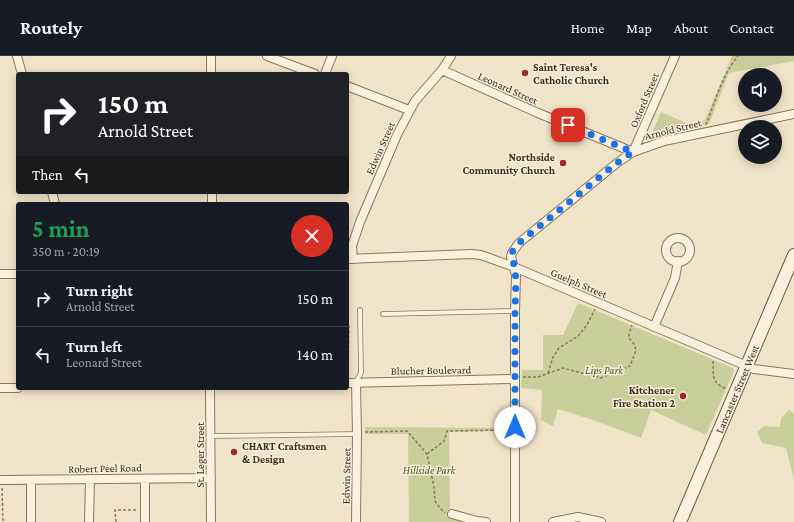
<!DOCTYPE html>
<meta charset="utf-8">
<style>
:root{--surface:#171b24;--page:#242831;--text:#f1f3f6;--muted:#9ea1a6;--line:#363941}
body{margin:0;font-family:"Crimson Pro",serif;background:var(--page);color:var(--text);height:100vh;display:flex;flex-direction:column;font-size:15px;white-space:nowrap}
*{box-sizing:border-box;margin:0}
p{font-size:13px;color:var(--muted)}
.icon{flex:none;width:22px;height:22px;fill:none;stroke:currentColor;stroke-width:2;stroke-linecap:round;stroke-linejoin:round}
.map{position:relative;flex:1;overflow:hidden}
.side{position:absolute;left:16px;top:146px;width:333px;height:188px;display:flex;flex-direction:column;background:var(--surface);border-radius:4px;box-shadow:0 2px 10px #0003}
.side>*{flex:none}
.guide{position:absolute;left:16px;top:16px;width:333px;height:122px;border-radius:4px;box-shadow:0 2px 10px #0003;background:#202124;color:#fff;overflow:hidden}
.tools{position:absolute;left:738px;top:12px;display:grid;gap:8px}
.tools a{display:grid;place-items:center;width:44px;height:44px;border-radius:50%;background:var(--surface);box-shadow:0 2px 10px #0003;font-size:20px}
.pin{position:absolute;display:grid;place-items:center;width:34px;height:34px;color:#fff;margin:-17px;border-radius:8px;box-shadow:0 2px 6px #0006}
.me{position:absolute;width:44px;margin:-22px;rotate:0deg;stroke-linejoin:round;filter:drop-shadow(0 0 3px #0008)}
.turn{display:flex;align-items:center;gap:14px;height:84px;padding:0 16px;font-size:18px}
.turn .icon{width:52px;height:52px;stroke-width:2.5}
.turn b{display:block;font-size:28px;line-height:34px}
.then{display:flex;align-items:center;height:38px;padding:0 16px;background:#0003;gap:8px;font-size:15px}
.round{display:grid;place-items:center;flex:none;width:42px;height:42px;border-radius:21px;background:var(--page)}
.overview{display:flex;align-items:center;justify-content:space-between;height:68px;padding:0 16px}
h1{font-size:24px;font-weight:700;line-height:30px;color:#1e9e55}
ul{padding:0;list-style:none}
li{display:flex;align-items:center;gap:12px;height:56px;padding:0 16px;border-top:1px solid var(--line)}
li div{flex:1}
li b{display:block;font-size:15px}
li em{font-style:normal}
header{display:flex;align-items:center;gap:24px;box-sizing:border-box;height:56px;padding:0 20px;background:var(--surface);border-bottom:1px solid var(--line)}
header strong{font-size:19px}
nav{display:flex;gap:22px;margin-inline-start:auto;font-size:14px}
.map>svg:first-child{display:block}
</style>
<header>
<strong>Routely</strong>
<nav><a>Home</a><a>Map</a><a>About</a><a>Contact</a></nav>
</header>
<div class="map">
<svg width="794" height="466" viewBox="0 0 794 466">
<rect width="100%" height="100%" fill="#f0e4c8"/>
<path fill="#c9cf9b" d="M 732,0 L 794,0 L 794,5 L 729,17 L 709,68 L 656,79 L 653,75 L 661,56 L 691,69 L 705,64 Z
M 578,247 L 733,312 L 734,315 L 706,379 L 651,354 L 641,382 L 593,364 L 558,353 L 553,370 L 541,364 L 542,334 L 521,332 L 522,314 L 543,314 L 543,279 L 563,279 Z
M 789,354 L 794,357 L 794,424 L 786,392 L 762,387 L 757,376 L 764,370 L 780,371 L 781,362 Z
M 365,371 L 506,372 L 506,375 L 449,376 L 450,461 L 463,466 L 409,466 L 408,378 L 365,378 Z"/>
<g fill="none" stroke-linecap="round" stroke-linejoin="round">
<g stroke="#8d765c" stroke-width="5.5">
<path id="lane" d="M 383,258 L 515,255
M 356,326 L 361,317 L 360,254
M 211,380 L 357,378"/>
</g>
<g stroke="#8d765c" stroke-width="10">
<path id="street" d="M 17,0 L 22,18
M 211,0 L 211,18
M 267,0 L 315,18
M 442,14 L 538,57 L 633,96 L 675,0
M 325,18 L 332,0
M 347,30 L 409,54
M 52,136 L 55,148
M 212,136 L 212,148
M666 194a12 12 0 1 1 24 0a12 12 0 1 1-24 0Z
M 347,203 L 471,198 L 481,199 L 514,211 L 754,313 L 794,318
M 353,203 L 352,190 L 360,166 L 397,79 L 415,45 L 442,14 L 451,0
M 0,218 L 18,218
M 654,271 L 675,222 L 678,205
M 347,327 L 515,323
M 356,327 L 357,378 L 356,466
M 0,332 L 18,332
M 210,332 L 211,466
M 145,423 L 145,466
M 0,424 L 211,422
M 31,424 L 31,466
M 452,458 L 477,465 L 486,466
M 89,466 L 90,423
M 515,466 L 515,255 L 516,219 L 511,201 L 512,197 L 519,187 L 617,107 L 633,96 L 664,85 L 794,58
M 553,466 L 578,461 L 601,466"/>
</g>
<g stroke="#6f573f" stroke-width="14">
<path id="secondary" d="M 680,466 L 794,199"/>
</g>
<path stroke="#8d765c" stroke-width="1.5" stroke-dasharray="3 2" stroke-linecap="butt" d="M 706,69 C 715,46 722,19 738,0
M 347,265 L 349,268 L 348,317 L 349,319
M 713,305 C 714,321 710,326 727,333
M 548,317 L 553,301 L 559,292 L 578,280 L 587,269 L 595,253
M 523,321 L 538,321 L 563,312 L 601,322 L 630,310 L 636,294 L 634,288 L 629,282 L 629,278 L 632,269
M 365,376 L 407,375 L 427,398 L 434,431 L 435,445 L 440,452 L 445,457
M 427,398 L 444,385 L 447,375 L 508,374
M 2,432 L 3,466
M 116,466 L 115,454 L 138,454"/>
<use href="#lane" stroke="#faf1dc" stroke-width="4"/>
<use href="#street" stroke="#faf1dc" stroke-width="8"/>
<use href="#secondary" stroke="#faf1dc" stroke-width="12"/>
</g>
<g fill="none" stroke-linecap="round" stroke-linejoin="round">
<path stroke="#1a73e8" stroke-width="7" stroke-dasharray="0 12.6" d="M 515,371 L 515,255 L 516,223 L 512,196 L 519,187 L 617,107 L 633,96 L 568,69"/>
</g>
<g fill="#9e2a2b" stroke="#f7eed8" stroke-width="1.5">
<circle cx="525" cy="17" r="4"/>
<circle cx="563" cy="107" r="4"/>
<circle cx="683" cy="340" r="4"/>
<circle cx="234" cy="396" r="4"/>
</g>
<g text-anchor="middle" stroke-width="3" stroke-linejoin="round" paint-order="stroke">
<g font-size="11" font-weight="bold" fill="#3d2e20" stroke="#f7eed8" text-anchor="start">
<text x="533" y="15">Saint Teresa's<tspan x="533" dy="13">Catholic Church</tspan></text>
<text x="555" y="105" text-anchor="end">Northside<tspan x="555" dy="13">Community Church</tspan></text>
<text x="675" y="338" text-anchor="end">Kitchener<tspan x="675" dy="13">Fire Station 2</tspan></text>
<text x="242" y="394">CHART Craftsmen<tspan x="242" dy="13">&amp; Design</tspan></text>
</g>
<g font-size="11" fill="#3d2e20" stroke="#f7eed8">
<text transform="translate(508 32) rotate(24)" y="4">Leonard Street</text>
<text transform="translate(644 44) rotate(-67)" y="4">Oxford Street</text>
<text transform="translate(673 73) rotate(-14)" y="4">Arnold Street</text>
<text transform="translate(380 92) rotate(-66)" y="4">Edwin Street</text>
<text transform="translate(579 227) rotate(23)" y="4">Guelph Street</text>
<text transform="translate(431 314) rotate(-1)" y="4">Blucher Boulevard</text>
<text transform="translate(737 333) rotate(-67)" y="4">Lancaster Street West</text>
<text transform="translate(200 399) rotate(-90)" y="4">St. Leger Street</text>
<text transform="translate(105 412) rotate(-1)" y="4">Robert Peel Road</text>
<text transform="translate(346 420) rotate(-89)" y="4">Edwin Street</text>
</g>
<g font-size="11" font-style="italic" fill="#4d5a26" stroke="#f7eed8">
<text x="604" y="318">Lips Park</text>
<text x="429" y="418">Hillside Park</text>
</g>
</g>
</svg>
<div class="tools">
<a><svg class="icon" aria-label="sound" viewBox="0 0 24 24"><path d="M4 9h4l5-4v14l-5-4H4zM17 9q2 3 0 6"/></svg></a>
<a><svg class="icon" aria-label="layers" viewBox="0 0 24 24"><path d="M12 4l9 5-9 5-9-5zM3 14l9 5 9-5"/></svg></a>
</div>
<div class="pin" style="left:568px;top:69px;background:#d93025"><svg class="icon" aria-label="arrive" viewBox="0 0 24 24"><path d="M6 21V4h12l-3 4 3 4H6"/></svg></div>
<svg class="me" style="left:515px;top:371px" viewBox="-20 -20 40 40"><circle r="19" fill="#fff"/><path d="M0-13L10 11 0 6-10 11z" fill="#1a73e8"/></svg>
<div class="guide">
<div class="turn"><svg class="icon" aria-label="right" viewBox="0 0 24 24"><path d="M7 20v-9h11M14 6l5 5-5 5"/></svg><div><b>150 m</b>Arnold Street</div></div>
<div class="then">Then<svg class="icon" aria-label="left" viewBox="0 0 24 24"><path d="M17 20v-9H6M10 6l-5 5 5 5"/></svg></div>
</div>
<section class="side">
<div class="overview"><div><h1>5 min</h1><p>350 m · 20:19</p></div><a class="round" style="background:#d93025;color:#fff"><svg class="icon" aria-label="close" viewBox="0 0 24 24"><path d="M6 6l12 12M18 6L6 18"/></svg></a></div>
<ul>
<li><svg class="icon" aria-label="right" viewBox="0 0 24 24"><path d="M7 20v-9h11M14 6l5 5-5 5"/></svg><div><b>Turn right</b><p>Arnold Street</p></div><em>150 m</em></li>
<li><svg class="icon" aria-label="left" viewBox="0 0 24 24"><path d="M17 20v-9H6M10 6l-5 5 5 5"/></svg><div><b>Turn left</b><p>Leonard Street</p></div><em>140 m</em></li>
</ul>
</section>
</div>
